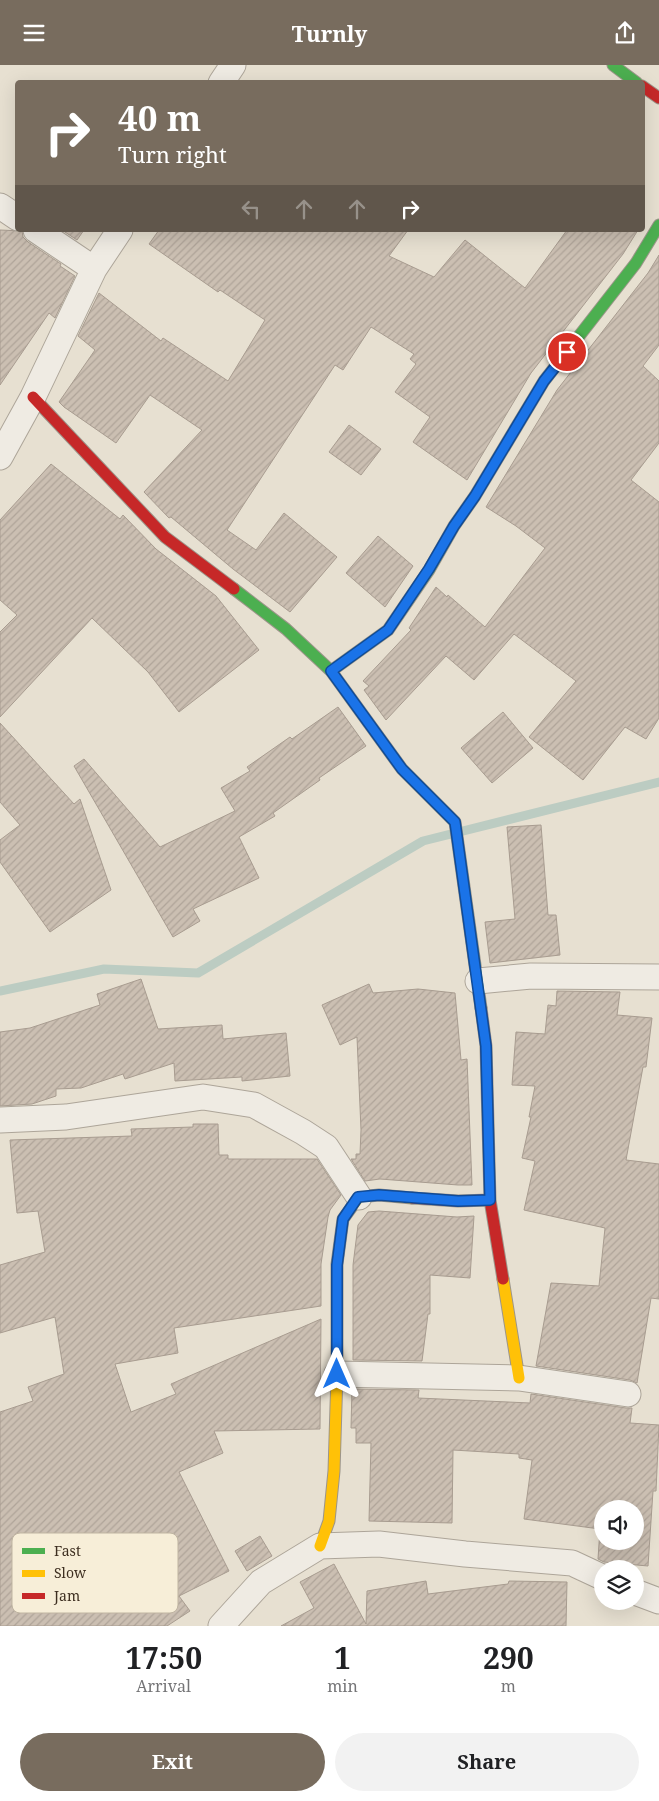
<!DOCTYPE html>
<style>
:root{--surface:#fff;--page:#f2f2f2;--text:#202124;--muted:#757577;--accent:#786c5e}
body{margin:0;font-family:"Noto Serif",serif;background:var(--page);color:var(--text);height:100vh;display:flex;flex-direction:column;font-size:19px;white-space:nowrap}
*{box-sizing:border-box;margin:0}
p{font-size:16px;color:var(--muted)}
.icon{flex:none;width:28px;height:28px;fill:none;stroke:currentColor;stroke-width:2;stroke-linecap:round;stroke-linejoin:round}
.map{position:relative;height:1561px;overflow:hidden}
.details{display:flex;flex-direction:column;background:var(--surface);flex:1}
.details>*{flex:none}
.banner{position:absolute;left:15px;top:15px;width:630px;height:152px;border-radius:5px;box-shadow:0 5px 20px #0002;background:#786c5e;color:#fff;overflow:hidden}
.fabs{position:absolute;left:594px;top:1435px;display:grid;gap:10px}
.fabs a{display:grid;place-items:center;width:50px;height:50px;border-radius:50%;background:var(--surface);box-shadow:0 5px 20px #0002;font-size:25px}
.pin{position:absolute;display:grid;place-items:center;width:42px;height:42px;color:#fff;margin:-21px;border:2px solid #fff;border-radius:50%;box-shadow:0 1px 5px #0007}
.me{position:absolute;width:55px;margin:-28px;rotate:0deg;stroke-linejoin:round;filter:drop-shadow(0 0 4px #0008)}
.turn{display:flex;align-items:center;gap:18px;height:105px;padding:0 20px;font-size:22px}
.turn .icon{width:65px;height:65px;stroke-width:2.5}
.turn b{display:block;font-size:35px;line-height:42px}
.lanes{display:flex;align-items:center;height:48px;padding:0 20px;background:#0003;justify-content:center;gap:25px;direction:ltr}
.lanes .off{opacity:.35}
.eta{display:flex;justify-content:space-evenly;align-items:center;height:85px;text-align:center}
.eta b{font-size:30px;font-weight:700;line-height:35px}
.cta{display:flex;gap:10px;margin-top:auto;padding:10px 20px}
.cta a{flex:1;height:58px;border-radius:30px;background:var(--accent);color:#fff;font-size:20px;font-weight:700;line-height:58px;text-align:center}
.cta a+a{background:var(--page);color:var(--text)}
header{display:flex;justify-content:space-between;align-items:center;height:65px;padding:0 20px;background:var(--accent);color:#fff;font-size:22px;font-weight:700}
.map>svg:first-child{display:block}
</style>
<header><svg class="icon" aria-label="menu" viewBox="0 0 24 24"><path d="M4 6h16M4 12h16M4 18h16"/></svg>Turnly<svg class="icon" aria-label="share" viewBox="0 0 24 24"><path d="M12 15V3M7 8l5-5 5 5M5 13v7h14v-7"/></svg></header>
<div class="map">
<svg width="659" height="1561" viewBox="0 0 659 1561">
<defs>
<pattern id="building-hatch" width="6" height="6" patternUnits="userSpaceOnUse" patternTransform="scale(1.25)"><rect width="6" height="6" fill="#cbbfb2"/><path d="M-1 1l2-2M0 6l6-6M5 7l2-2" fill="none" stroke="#afa499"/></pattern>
</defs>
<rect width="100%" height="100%" fill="#e7e0d1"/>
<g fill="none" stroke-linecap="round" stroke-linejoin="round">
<path stroke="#bcccc2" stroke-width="9" d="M 0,926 L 104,904 L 198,908 L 423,776 L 659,717"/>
</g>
<path fill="url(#building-hatch)" stroke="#a89c90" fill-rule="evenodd" d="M 0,165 L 22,166 L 23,172 L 28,177 L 61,199 L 60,201 L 75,211 L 55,253 L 49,248 L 0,320 Z
M 62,165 L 84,165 L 77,175 Z
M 159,165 L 408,165 L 389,191 L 434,212 L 465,175 L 525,223 L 567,165 L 638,165 L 623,189 L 531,308 L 467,415 L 413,377 L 430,352 L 395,327 L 416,299 L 410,294 L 414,289 L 371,262 L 343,305 L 335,300 L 227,465 L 256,485 L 284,448 L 337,492 L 290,547 L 233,504 L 171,452 L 169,453 L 144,427 L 202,365 L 150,330 L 116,378 L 64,342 L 59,337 L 95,285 L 78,271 L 99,228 L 161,276 L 163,273 L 228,316 L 265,255 L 220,225 L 218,227 L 149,179 Z
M 659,190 L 659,280 L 643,301 L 659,316 L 659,378 L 631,415 L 659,437 L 659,653 L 646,674 L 625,662 L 583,715 L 529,672 L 576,616 L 514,569 L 474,615 L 446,591 L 386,655 L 364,625 L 369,621 L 363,616 L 411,565 L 409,563 L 436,522 L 447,532 L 448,530 L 485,562 L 545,483 L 516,461 L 486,442 L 557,325 L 648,208 Z
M 349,360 L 381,384 L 361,410 L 329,387 Z
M 51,399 L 120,454 L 123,450 L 156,484 L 216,531 L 259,585 L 179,647 L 148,607 L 92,553 L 0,652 L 0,567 L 17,550 L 0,535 L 0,455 Z
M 378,471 L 413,501 L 385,542 L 346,508 Z
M 338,642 L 366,681 L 319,713 L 320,715 L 273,748 L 275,751 L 239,772 L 259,813 L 193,844 L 200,856 L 173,872 L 74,701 L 84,694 L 160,782 L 235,746 L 221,723 L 250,706 L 247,702 L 290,672 L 292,674 Z
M 503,647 L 533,683 L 492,718 L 461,683 Z
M 0,658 L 74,739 L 80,734 L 111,825 L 50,867 L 0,797 L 0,775 L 20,760 L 0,737 Z
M 541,760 L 548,850 L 556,850 L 560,890 L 490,898 L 485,857 L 515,854 L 507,762 Z
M 141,914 L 158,964 L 222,960 L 223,974 L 286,968 L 290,1011 L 242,1016 L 242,1012 L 175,1016 L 174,998 L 125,1014 L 123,1009 L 81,1023 L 56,1024 L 56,1031 L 32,1039 L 0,1041 L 0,967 L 30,963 L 100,940 L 97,929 Z
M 369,919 L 373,928 L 418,924 L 455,928 L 461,995 L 467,994 L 472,1120 L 458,1120 L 380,1114 L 365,1116 L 351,1094 L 356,1094 L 356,1089 L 360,1089 L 361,1065 L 357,972 L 340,980 L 322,940 Z
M 557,926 L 620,927 L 617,950 L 652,953 L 646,1002 L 643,1002 L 626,1095 L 659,1099 L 659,1234 L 651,1233 L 637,1318 L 630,1315 L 536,1301 L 551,1218 L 599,1221 L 605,1163 L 524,1145 L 535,1096 L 522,1093 L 531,1052 L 529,1052 L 535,1021 L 512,1020 L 516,967 L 545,969 L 548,940 L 556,941 Z
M 193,1059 L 218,1059 L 219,1090 L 228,1090 L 228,1094 L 317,1094 L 341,1130 L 330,1145 L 328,1152 L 321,1199 L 321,1241 L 174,1263 L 178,1288 L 115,1299 L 131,1347 L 176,1329 L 171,1319 L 321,1254 L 320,1364 L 214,1366 L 223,1388 L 179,1407 L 229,1506 L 179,1531 L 190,1546 L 167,1561 L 0,1561 L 0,1347 L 33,1336 L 28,1322 L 64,1309 L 55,1252 L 0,1268 L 0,1200 L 45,1187 L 38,1146 L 17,1148 L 10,1075 L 132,1071 L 131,1064 L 193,1062 Z
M 379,1146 L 457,1152 L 474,1151 L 470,1213 L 430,1210 L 430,1249 L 428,1249 L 422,1296 L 353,1295 L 353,1200 L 358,1160 L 368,1147 Z
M 352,1324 L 419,1325 L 418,1333 L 530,1338 L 531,1329 L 626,1343 L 632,1343 L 630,1358 L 659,1360 L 656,1426 L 653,1426 L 648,1501 L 604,1497 L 598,1494 L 600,1464 L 524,1454 L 532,1395 L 519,1393 L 519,1389 L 453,1385 L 452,1458 L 369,1456 L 371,1378 L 356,1378 L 356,1363 L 351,1363 ZM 602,1444 L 635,1444 L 635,1476 L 602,1476 Z
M 260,1471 L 272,1491 L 247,1506 L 235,1486 Z
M 334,1499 L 366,1559 L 367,1526 L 426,1516 L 428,1529 L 508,1519 L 509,1516 L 567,1517 L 566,1561 L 281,1561 L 314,1543 L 300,1517 Z"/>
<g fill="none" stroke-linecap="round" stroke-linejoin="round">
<g stroke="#ada599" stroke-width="27">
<path id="street" d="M 221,18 L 233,0
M 0,141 L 18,153
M 36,165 L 94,204
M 0,392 L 33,332 L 94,204 L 120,165
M 478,916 L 531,911 L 659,912
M 0,1055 L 66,1052 L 203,1032 L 254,1040 L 303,1067 L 326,1082 L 359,1132
M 337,1309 L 519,1313 L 628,1329
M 635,1527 L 659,1536
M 221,1561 L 261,1517 L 320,1481 L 379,1479 L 465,1489 L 572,1498 L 602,1512"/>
</g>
<g stroke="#9c958a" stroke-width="13">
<path id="fast" d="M 613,0 L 637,18
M 234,524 L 286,564 L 331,606 L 402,704 L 455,757 L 481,943
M 331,606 L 388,565 L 429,505 L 454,461 L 475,431 L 544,316 L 636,198 L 659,160"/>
</g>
<g stroke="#9c958a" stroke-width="13">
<path id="slow" d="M 503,1214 L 519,1313
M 320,1481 L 329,1456 L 334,1406 L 337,1309 L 337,1199 L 343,1154 L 359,1132 L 379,1130 L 412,1133"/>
</g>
<g stroke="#9c958a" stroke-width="13">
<path id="jam" d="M 642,21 L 659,33
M 33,332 L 165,472 L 234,524
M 481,943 L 486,981 L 490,1135 L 503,1214
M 412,1133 L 458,1136 L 490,1135"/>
</g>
<use href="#street" stroke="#efebe3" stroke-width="25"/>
<use href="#fast" stroke="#4caf50" stroke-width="11"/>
<use href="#slow" stroke="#ffc107" stroke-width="11"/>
<use href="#jam" stroke="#c62828" stroke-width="11"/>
</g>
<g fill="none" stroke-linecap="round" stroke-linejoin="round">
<g stroke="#114b97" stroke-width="12">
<path id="route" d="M 337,1309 L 337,1200 L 343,1154 L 358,1132 L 379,1130 L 458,1136 L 490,1135 L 486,981 L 455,757 L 402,704 L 331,606 L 388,565 L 429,504 L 454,461 L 475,431 L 544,316 L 567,287"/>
</g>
<use href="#route" stroke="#1a73e8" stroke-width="9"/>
</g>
<rect x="12" y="1468" width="166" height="80" rx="8" fill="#f7eed8" stroke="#bfb4a1" stroke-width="1"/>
<rect x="22" y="1483" width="23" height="6" fill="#4caf50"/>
<rect x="22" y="1505" width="23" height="7" fill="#ffc107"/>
<rect x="22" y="1528" width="23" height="6" fill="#c62828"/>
<g font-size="14" fill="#3d2e20">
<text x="54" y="1491">Fast</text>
<text x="54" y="1513">Slow</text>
<text x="54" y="1536">Jam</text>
</g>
</svg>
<div class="fabs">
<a><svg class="icon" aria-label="sound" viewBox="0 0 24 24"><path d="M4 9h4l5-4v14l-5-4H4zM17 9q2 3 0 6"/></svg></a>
<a><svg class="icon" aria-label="layers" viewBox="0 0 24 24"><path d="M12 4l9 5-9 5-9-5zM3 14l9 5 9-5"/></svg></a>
</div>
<div class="pin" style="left:567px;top:287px;background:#d93025"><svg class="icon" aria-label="arrive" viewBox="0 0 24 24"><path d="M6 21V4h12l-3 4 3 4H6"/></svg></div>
<svg class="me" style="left:337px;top:1309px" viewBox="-20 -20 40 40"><path d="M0-17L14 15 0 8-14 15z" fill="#1a73e8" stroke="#fff" stroke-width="4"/></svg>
<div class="banner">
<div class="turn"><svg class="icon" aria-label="right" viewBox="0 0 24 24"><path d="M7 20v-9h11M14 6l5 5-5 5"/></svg><div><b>40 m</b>Turn right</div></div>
<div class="lanes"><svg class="icon off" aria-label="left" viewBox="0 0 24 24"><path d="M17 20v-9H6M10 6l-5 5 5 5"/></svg><svg class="icon off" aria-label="ahead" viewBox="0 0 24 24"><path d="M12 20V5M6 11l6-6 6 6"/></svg><svg class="icon off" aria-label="ahead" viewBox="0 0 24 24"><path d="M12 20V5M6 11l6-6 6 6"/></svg><svg class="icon" aria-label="right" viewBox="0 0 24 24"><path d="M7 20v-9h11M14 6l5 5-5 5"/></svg></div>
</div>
</div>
<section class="details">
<div class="eta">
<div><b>17:50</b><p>Arrival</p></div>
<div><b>1</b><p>min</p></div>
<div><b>290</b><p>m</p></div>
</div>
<div class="cta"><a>Exit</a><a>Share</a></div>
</section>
